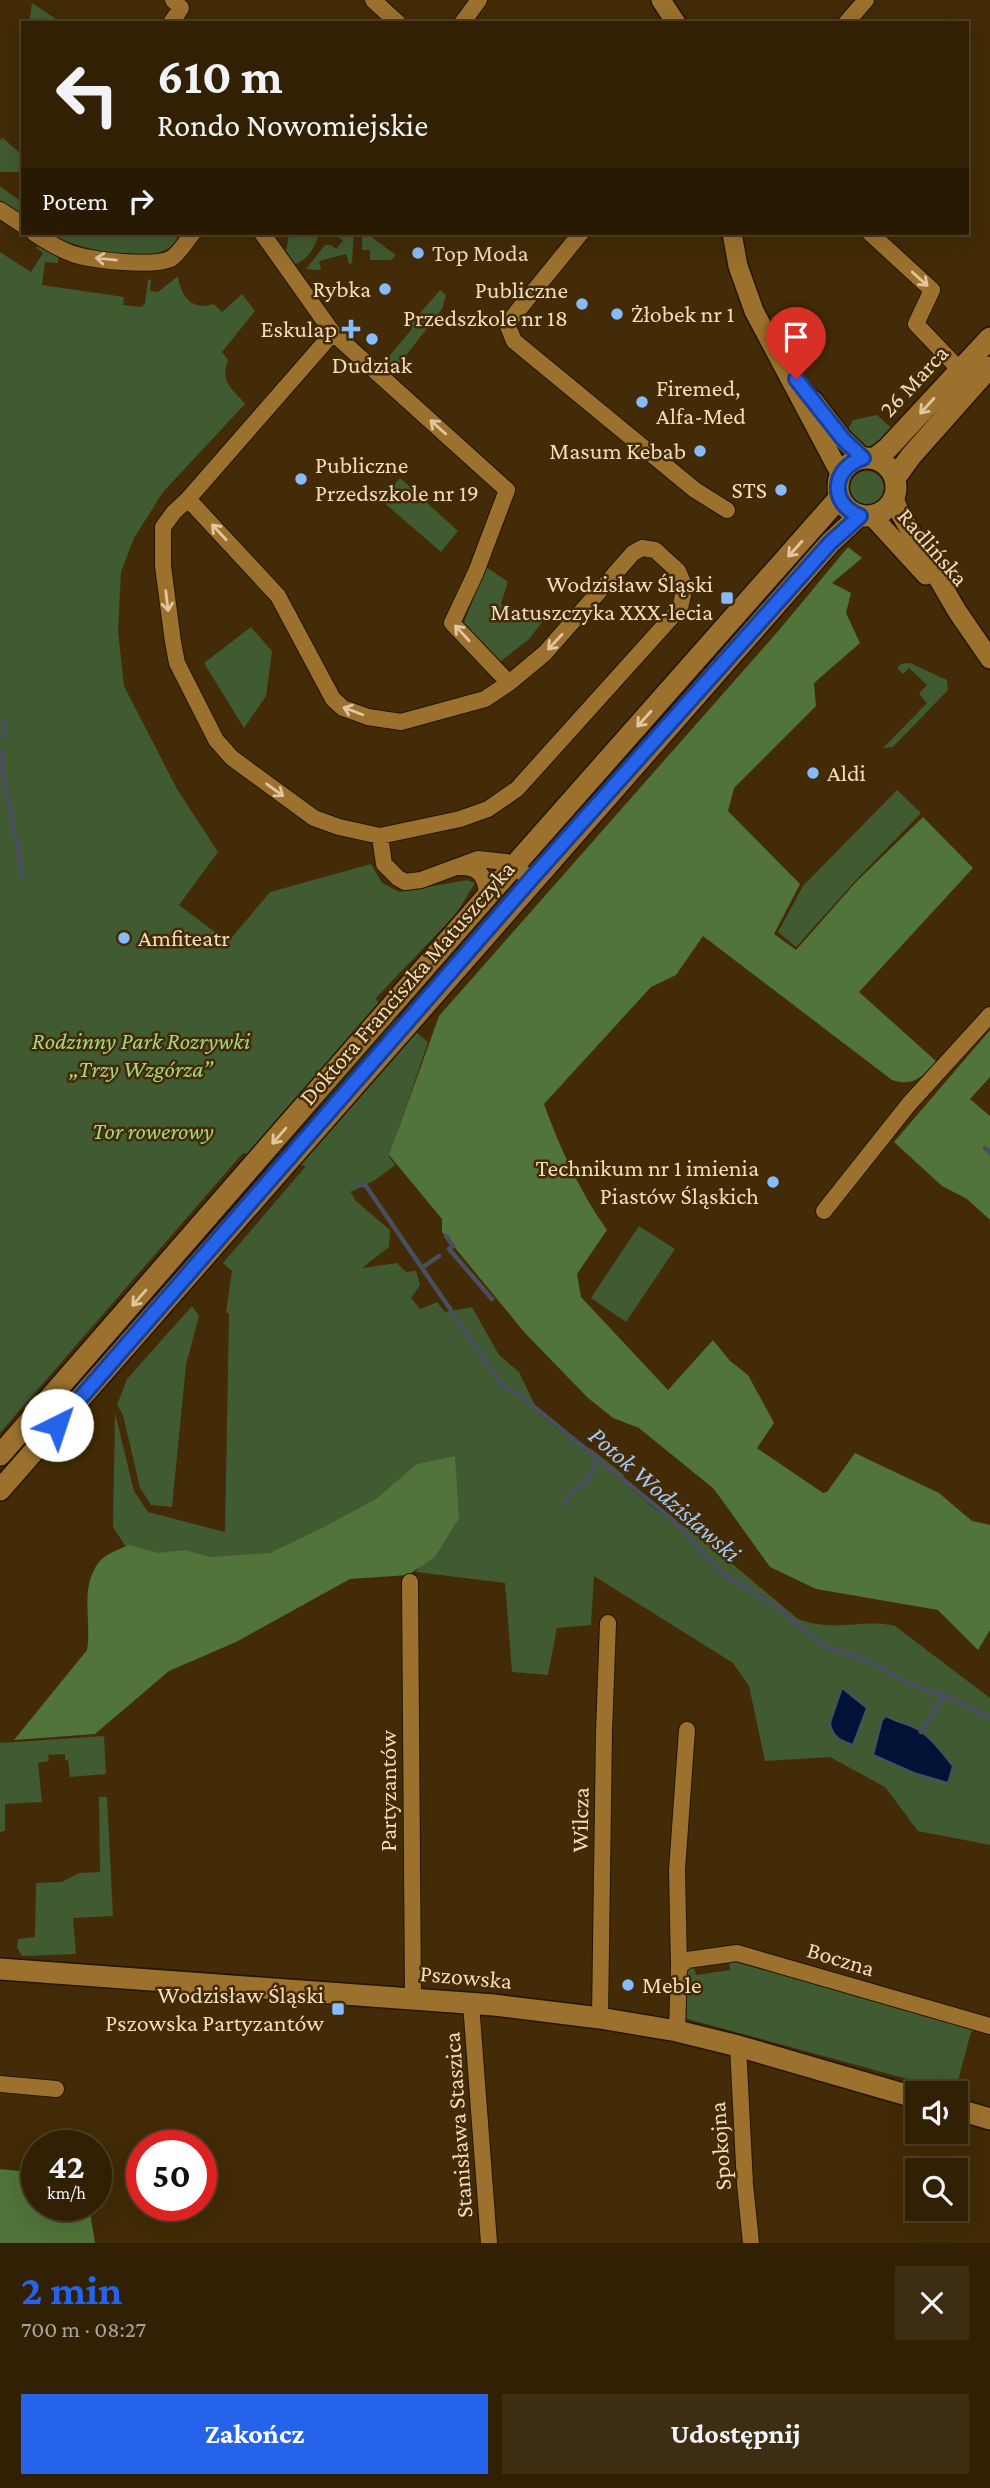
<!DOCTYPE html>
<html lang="pl">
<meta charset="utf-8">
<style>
:root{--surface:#322004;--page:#3d2d13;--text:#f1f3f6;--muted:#a8a39a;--line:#4d3e26;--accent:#2563eb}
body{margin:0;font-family:"Crimson Pro",serif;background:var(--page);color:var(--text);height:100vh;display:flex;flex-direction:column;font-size:26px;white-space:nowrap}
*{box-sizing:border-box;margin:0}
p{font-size:23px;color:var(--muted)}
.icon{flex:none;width:38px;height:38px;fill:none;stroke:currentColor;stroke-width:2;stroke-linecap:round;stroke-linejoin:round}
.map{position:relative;height:2243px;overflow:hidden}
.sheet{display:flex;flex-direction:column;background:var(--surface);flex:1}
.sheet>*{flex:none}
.top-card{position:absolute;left:21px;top:21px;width:948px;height:214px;border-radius:0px;box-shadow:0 7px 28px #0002,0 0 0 2px var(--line);background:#322004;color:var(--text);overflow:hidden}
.controls{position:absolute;left:905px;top:2081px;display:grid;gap:14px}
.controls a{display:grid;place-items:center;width:63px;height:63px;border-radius:0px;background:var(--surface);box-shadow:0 7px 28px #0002,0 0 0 2px var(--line);font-size:35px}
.speed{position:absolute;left:21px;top:2130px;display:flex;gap:14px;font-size:35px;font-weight:700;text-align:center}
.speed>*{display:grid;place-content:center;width:91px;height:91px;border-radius:50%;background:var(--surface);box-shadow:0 7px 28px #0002,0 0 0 2px var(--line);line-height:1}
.speed small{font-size:18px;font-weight:400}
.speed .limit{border:10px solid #d22;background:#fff;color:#111}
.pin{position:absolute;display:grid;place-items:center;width:60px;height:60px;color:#fff;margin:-72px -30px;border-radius:50% 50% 50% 0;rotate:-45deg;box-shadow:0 0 7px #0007}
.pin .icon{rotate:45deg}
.me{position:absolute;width:77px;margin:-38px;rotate:41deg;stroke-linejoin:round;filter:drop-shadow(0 0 5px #0008)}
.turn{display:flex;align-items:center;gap:24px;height:147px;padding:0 21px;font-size:32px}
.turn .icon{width:91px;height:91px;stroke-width:2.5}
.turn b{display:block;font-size:49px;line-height:60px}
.then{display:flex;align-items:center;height:66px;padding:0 21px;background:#0003;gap:14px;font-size:26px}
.round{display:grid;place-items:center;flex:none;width:74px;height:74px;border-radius:0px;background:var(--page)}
.headline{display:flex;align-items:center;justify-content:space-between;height:119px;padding:0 21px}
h1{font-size:42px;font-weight:700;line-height:52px;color:var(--accent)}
.primary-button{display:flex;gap:14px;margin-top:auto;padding:14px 21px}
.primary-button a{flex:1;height:80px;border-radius:0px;background:var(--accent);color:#fff;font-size:28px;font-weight:700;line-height:80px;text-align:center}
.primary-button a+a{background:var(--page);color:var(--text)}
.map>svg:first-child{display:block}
</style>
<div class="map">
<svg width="990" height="2243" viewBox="0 0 990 2243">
<rect width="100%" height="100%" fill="#422b06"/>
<path fill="#405a31" d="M 32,3 L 62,23 L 29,23 Z
M 3,138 L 23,156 L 23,172 L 0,172 L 0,140 Z
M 0,186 L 23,203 L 23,216 L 0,200 Z
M 48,233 L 163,233 L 178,238 C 164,271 72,248 48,233 Z
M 287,233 L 318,233 C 318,244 307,261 295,264 L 286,251 L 289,235 Z
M 335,233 L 354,233 L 352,263 L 349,264 L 346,254 L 319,261 L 321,270 L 306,269 L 325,245 L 331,245 L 336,249 L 343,241 Z
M 362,233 L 366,233 L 396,255 L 391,260 L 370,260 L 370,250 L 362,250 Z
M 39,243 L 59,255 L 58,263 L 45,262 L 42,285 L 124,297 L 123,305 L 141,307 L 145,304 L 148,279 L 151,280 L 150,291 L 158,292 L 178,276 C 181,297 192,311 214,304 L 222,312 L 242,294 L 255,311 L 222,352 L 228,360 C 220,384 232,387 245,404 L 163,492 L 134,538 L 121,572 L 118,631 L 124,686 L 177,789 L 218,852 L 179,905 L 228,942 L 270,892 L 371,864 L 382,883 L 400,892 L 467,880 L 475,883 L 456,914 L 375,999 L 428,1042 L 389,1157 L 395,1165 L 375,1180 L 351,1192 L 343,1179 L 356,1201 L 390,1230 L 389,1247 L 362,1268 L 397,1263 L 406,1272 L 416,1271 L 420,1285 L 411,1298 L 420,1309 L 437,1302 L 445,1312 L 472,1307 L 499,1355 L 519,1372 L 539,1414 L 568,1437 L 593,1450 L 624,1475 L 622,1481 L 655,1509 L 697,1534 L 798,1619 C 836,1633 862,1618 895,1626 L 990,1698 L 990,1845 L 918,1831 L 885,1787 L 830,1757 L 765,1761 L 749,1686 L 733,1663 L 594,1576 L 591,1625 L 557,1628 L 548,1675 L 512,1672 L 505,1583 L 416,1572 L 454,1519 L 428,1477 L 278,1556 C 234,1564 171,1561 128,1550 L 113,1527 L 115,1413 L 134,1491 L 148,1512 L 225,1532 L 229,1314 L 226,1312 L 232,1271 L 223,1263 L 306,1166 L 243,1153 L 0,1433 L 0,252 L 31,272 L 43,253 L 36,248 Z
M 440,290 L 446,295 L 442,309 L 397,367 L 393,368 L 385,361 L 412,329 L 409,326 Z
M 877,415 L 895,431 C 872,447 869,454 846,433 L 853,420 Z
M850 488a17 17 0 1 1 34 0a17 17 0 1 1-34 0Z
M 400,478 L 458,531 L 441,552 L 381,500 Z
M 486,567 L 508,582 L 501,604 L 543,621 L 529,639 L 501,661 L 463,625 Z
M 251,627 L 272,651 L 266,696 L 244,728 L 204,663 Z
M 910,663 L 947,680 L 948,690 L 893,747 L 883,748 L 927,703 L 919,694 L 927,685 L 909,668 L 903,674 L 897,668 L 901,664 Z
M 897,790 L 921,813 L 857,879 L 796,947 L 778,932 L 803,886 Z
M 639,1226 L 675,1249 L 626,1322 L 591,1298 Z
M 192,1306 L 199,1316 L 186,1365 L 172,1507 L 151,1505 L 140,1488 L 123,1415 L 117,1405 L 127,1379 Z
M 104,1736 L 106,1774 L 70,1777 L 68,1760 L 65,1760 L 65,1754 L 48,1755 L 49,1761 L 38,1763 L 42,1802 L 5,1804 L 5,1831 L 0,1832 L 0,1743 Z
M 99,1797 L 107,1797 L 113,1916 L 73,1918 L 76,1954 L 22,1956 L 17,1948 L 18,1939 L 35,1937 L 36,1883 L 62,1882 L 79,1873 L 100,1872 Z
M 729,1957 L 981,2028 L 971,2032 L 955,2092 L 684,2018 L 685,1966 L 693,1963 L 696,1975 L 730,1970 Z"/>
<path fill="#50743a" d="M 848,547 L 862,558 L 832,583 L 851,593 L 846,613 L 860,643 L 814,683 L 816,706 L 734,788 L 728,811 L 800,884 L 774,934 L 796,950 L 857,881 L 923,817 L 973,868 L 859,992 L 936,1061 C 922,1077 914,1087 892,1080 L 703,936 L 676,975 L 651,987 L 544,1104 C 560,1148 580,1192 607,1230 L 577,1274 L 581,1297 L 668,1390 L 713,1340 L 730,1361 L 748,1375 L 774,1423 L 757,1448 L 823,1493 L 827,1492 L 855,1453 L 939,1493 L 972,1521 L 990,1525 L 990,1630 L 978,1650 L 938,1610 L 816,1589 L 770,1567 L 714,1489 L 639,1428 L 613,1418 L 588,1398 L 525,1333 L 442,1232 L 442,1219 L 389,1155 L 439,1016 L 780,629 Z
M 990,1030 L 990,1077 L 970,1099 L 990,1116 L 990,1220 L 967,1199 L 942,1186 L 894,1142 Z
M 455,1456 L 459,1518 L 435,1557 L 408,1575 L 350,1579 L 236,1642 L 169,1671 L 95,1734 L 14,1740 L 87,1650 C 92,1620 79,1588 99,1562 C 105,1554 120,1549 129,1545 L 158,1553 L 185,1550 L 210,1557 L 270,1553 L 322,1528 L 376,1499 L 417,1464 Z
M 0,2169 L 37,2173 L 37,2205 L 89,2206 L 95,2243 L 0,2243 Z"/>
<path fill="#001336" stroke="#494f5e" stroke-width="2" d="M 842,1688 L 867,1708 L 853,1745 C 841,1741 832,1737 830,1723 Z
M 886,1716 C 897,1723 908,1723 917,1729 C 931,1737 943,1754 953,1766 L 948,1783 L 914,1773 L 873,1755 L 882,1720 Z"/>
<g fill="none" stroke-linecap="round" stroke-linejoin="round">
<path stroke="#494f5e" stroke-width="4.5" d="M 3,738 L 4,721
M 3,752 L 2,768 L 23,876
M 985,1148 L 990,1153
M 358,1184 L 366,1186 L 502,1385 L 522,1397 L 673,1520 L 723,1574 L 776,1606 L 823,1646 L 865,1660 L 883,1668 L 907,1683 L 951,1698 L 990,1718
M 446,1236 L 453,1246 L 449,1249 L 492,1299
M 423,1267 L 439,1256
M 564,1504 L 571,1492 L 585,1484 L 597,1459
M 921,1732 L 944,1695"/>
<g stroke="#231502" stroke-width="18">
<path id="minor" d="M 373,0 L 398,23
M 171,23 L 181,8 L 173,0
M 462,23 L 479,0
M 846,23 L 866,0
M 0,210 L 23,225
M 34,233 C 46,241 59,249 73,254 C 92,260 155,268 172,258 C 180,252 187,240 193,233
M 262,233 L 333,333 L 507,490 L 476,572 L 452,623 L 509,683
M 581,233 L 507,324 L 514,341 L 695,490 L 727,510
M 870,233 L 932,290 L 916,324 L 960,370
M 188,499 L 278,596 L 333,699 L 343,708 L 368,717 L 401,722 L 485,699 L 509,683 L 545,653 L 633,553 L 642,548 L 655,550 L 678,571 L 685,587 L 680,608 L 517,789 L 488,809 L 460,819 L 380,836 L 339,827 L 314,818 L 232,758 L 216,740 L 177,663 L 173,642 L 163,566 L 163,527 L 174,512 L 188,499 L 333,333
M 380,836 L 384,864 L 398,878 L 405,882 L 421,880 L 478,859 L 506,862 L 532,879
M 459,867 C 480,866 486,877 487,896
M 824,1211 L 909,1104 L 990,1015
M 410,1582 L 413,1999
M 679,1967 L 687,1960 L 737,1953 L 990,2026
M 471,2003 L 489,2243
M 600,2018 L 604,1732 L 608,1623
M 677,2031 L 679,1967 L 677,1870 L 687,1730
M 738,2046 L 745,2184 L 751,2243
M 0,2084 L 56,2089"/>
</g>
<g stroke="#231502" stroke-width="22">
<path id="tertiary" d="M 661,0 L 676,23
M 732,233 L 738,266 L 754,311 L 841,475
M 813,400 L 843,439 L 863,458
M 894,499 L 900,513 L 957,611 L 990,659
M 872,516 L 926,575"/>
</g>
<g stroke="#231502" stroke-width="24">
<path id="secondary" d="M838 487a29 29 0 1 1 58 0a29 29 0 1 1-58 0Z
M 875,458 L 888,448 L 990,338
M 895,478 L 911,456 L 990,367
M 0,1455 L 482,902 L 840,497
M 0,1490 C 277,1175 551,857 830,543 L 860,515
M 0,1969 L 494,2005 L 600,2018 L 677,2031 L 738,2046 L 917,2098
M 956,2109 L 990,2119"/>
</g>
<use href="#minor" stroke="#9c712e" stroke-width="16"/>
<use href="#tertiary" stroke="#9c712e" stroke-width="19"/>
<use href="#secondary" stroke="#9c712e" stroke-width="21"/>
</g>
<defs><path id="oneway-shaft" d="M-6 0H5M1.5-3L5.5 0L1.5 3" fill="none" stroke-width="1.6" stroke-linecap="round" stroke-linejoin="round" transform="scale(1.75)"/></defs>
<g stroke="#e2c69f">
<use href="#oneway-shaft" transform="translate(106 259) rotate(-174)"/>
<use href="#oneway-shaft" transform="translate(920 279) rotate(42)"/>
<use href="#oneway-shaft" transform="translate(927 406) rotate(132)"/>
<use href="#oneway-shaft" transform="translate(438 427) rotate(-138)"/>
<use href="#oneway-shaft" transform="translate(219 532) rotate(-133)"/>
<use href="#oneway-shaft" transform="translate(795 549) rotate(132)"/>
<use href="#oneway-shaft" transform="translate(167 601) rotate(83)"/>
<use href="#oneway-shaft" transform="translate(462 633) rotate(-133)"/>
<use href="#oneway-shaft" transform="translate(555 642) rotate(133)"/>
<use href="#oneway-shaft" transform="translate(353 711) rotate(-159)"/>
<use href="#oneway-shaft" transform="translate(644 719) rotate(132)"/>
<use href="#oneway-shaft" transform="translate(275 790) rotate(36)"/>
<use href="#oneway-shaft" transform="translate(279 1136) rotate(131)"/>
<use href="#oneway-shaft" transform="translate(139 1298) rotate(131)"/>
</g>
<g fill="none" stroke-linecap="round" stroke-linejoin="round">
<g stroke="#184099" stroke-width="18">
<path id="route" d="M 57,1425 L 531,879 L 830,543 L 860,516 C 828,503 832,468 863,458 L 843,439 L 796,379"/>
</g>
<use href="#route" stroke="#2563eb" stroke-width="12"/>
</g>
<g fill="#87bbfb" stroke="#422b06" stroke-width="2.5">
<circle cx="418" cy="253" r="7"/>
<circle cx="385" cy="289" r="7"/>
<circle cx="582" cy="304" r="7"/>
<circle cx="617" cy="314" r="7"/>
<path d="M347.5 318.5h7v7h7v7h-7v7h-7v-7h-7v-7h7z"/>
<circle cx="372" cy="339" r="7"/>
<circle cx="642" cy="402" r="7"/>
<circle cx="700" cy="451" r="7"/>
<circle cx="301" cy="479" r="7"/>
<circle cx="781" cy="490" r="7"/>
<rect x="720" y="591" width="14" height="14" rx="3.5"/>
<circle cx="813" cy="773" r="7"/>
<circle cx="124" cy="938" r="7"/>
<circle cx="773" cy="1182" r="7"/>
<circle cx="628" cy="1985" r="7"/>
<rect x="331" y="2002" width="14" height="14" rx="3.5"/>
</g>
<g text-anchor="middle" stroke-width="5" stroke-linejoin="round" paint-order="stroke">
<g font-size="24" fill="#f3dbbb" stroke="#422b06" text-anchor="end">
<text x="432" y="261" text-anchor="start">Top Moda</text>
<text x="371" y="297">Rybka</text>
<text x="568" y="298">Publiczne<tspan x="568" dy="28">Przedszkole nr 18</tspan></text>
<text x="631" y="322" text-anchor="start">Żłobek nr 1</text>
<text x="337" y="337">Eskulap</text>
<text x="372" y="373" text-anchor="middle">Dudziak</text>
<text x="656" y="396" text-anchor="start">Firemed,<tspan x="656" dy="28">Alfa-Med</tspan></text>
<text x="686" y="459">Masum Kebab</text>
<text x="315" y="473" text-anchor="start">Publiczne<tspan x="315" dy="28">Przedszkole nr 19</tspan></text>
<text x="767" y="498">STS</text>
<text x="713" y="592">Wodzisław Śląski<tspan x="713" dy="28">Matuszczyka XXX-lecia</tspan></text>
<text x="827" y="781" text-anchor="start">Aldi</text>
<text x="138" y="946" text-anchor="start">Amfiteatr</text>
<text x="759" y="1176">Technikum nr 1 imienia<tspan x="759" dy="28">Piastów Śląskich</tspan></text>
<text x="642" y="1993" text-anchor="start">Meble</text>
<text x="324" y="2003">Wodzisław Śląski<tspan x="324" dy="28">Pszowska Partyzantów</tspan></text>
</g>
<g font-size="24" fill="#f3dbbb" stroke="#422b06">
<text transform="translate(914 381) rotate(-47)" y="8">26 Marca</text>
<text transform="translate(933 547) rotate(49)" y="8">Radlińska</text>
<text transform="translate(407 983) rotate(-49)" y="8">Doktora Franciszka Matuszczyka</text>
<text transform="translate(388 1791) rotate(-90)" y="8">Partyzantów</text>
<text transform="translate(580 1820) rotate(-89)" y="8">Wilcza</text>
<text transform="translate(841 1959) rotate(17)" y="8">Boczna</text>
<text transform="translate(466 1977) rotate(5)" y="8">Pszowska</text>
<text transform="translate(458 2125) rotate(-94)" y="8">Stanisława Staszica</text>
<text transform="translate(720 2146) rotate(-94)" y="8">Spokojna</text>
</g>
<g font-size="24" font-style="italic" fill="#a2d783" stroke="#422b06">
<text x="141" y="1049">Rodzinny Park Rozrywki<tspan x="141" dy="28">„Trzy Wzgórza”</tspan></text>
<text x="153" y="1139">Tor rowerowy</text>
</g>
<g font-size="26" font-style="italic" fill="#a2c5f2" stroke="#422b06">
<text transform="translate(665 1494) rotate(41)" y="9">Potok Wodzisławski</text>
</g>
</g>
</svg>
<div class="controls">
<a><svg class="icon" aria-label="sound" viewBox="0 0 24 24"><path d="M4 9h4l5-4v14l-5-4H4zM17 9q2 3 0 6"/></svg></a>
<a><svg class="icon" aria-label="search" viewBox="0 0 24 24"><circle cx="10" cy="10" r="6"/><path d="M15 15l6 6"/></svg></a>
</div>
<div class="speed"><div>42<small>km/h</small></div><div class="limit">50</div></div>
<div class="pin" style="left:796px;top:379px;background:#d93025"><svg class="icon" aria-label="arrive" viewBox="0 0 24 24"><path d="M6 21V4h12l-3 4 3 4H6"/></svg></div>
<svg class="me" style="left:57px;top:1425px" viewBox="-20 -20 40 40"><circle r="19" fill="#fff"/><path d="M0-13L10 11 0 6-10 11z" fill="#2563eb"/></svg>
<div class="top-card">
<div class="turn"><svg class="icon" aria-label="left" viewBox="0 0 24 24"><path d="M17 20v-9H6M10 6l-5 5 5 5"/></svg><div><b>610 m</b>Rondo Nowomiejskie</div></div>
<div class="then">Potem<svg class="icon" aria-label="right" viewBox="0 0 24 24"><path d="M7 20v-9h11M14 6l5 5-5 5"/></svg></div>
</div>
</div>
<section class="sheet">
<div class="headline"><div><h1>2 min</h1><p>700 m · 08:27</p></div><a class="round"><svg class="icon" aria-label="close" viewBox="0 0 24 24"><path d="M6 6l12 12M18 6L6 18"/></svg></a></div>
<div class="primary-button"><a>Zakończ</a><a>Udostępnij</a></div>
</section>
